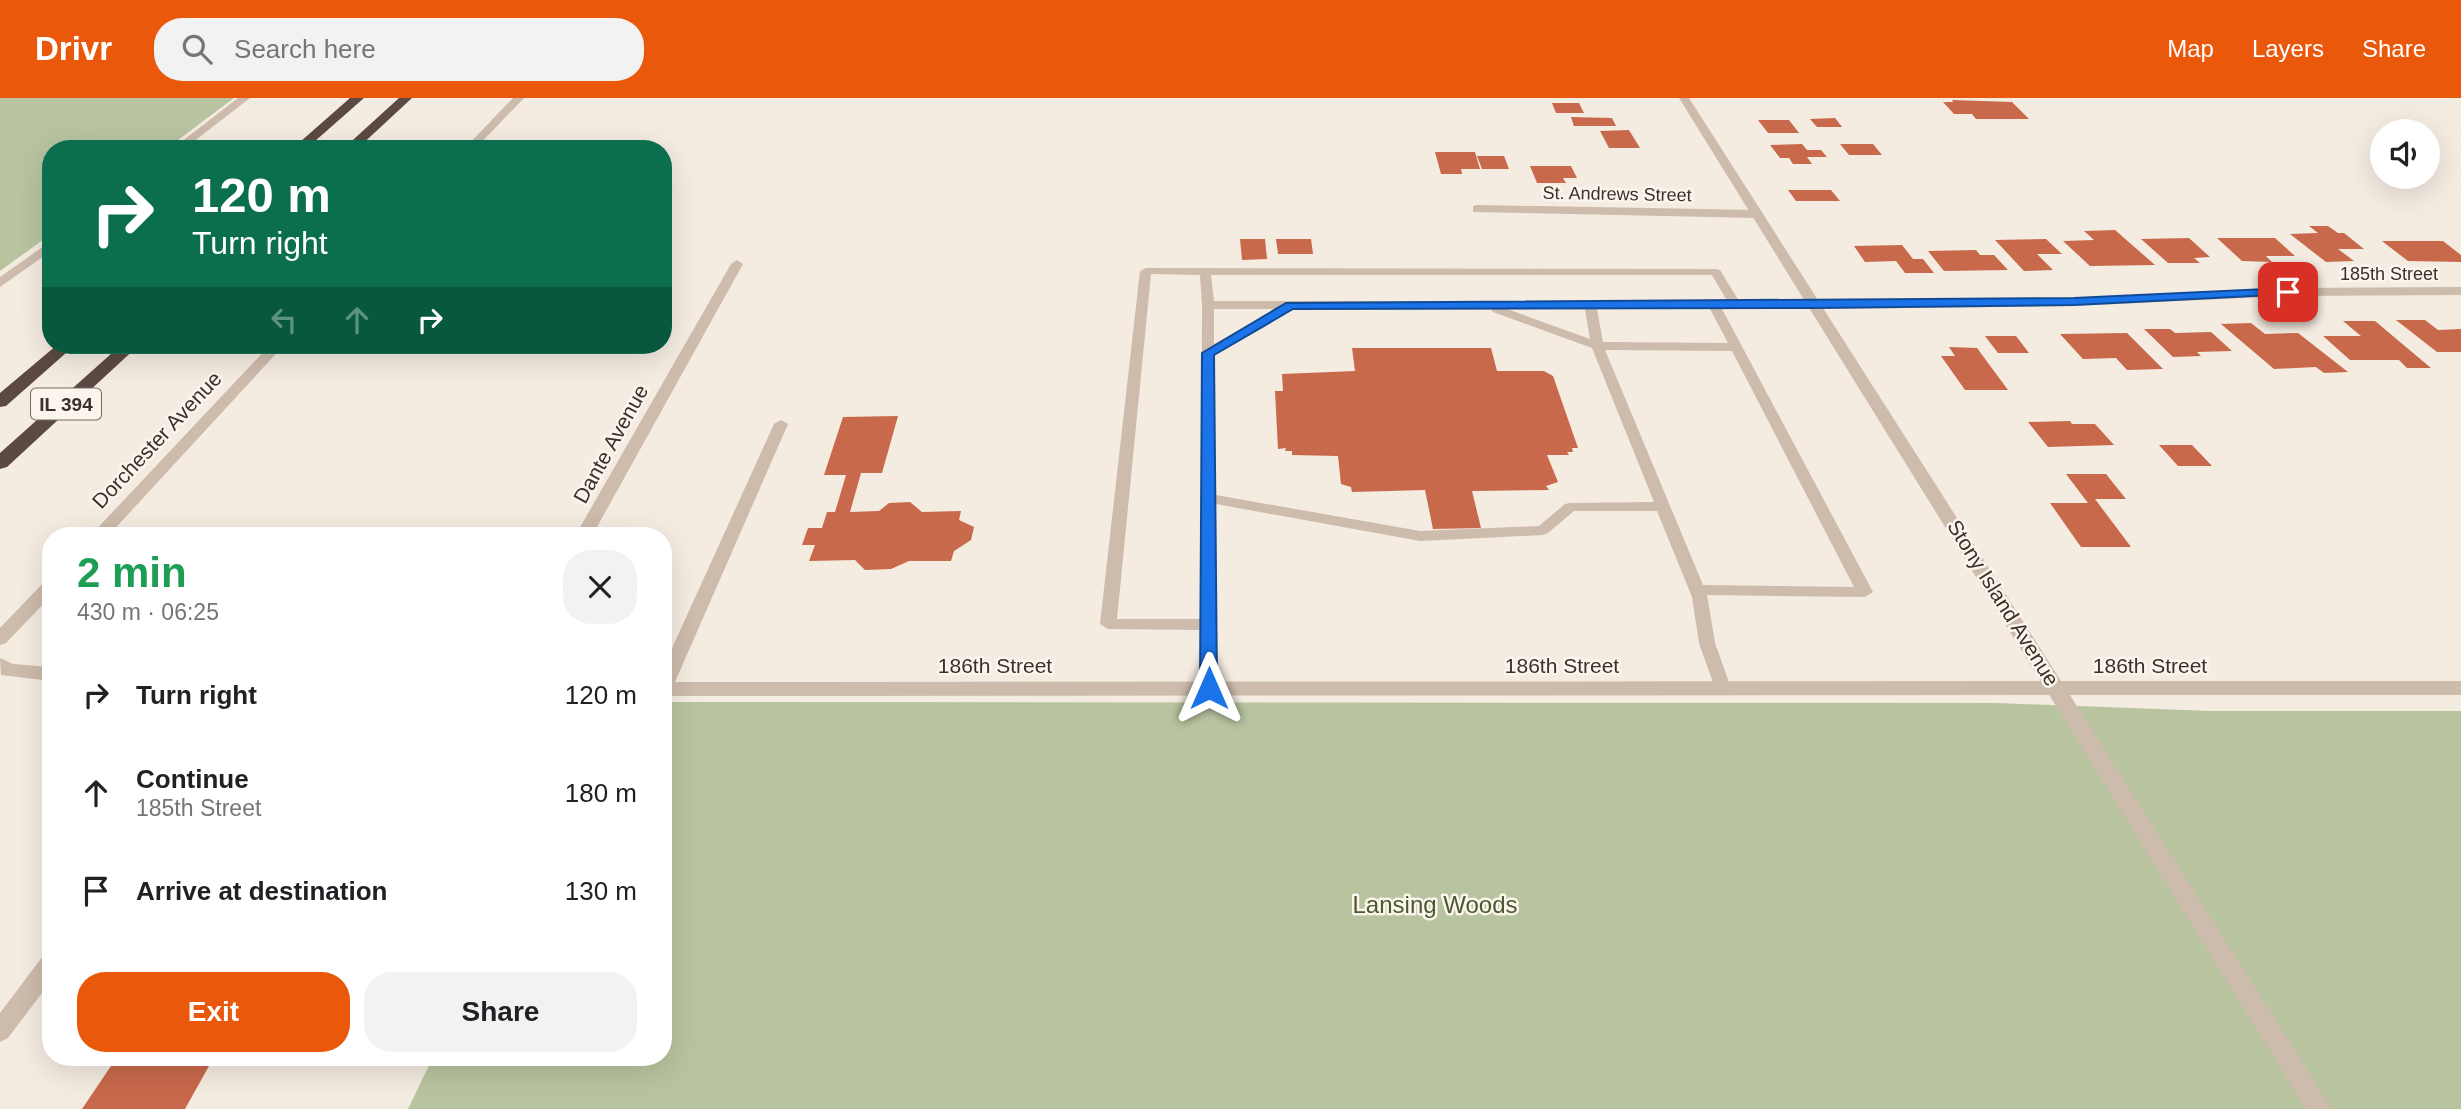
<!DOCTYPE html>
<meta charset="utf-8">
<style>
:root{--surface:#fff;--page:#f2f2f2;--text:#202124;--muted:#757577;--accent:#ea580c}
body{margin:0;font-family:Helvetica,sans-serif;background:var(--page);color:var(--text);height:100vh;display:flex;flex-direction:column;font-size:26px;white-space:nowrap}
*{box-sizing:border-box;margin:0}
p{font-size:23px;color:var(--muted)}
.icon{flex:none;width:38px;height:38px;fill:none;stroke:currentColor;stroke-width:2;stroke-linecap:round;stroke-linejoin:round}
.map{position:relative;flex:1;overflow:hidden}
.side{position:absolute;left:42px;top:429px;width:630px;height:539px;display:flex;flex-direction:column;background:var(--surface);border-radius:28px;box-shadow:0 7px 28px #0002}
.side>*{flex:none}
.guide{position:absolute;left:42px;top:42px;width:630px;height:214px;border-radius:28px;box-shadow:0 7px 28px #0002;background:#0b6e4f;color:#fff;overflow:hidden}
.tools{position:absolute;left:2370px;top:21px;display:grid;gap:14px}
.tools a{display:grid;place-items:center;width:70px;height:70px;border-radius:50%;background:var(--surface);box-shadow:0 7px 28px #0002;font-size:35px}
.pin{position:absolute;display:grid;place-items:center;width:60px;height:60px;color:#fff;margin:-30px;border-radius:14px;box-shadow:0 4px 10px #0006}
.me{position:absolute;width:77px;margin:-38px;rotate:0deg;stroke-linejoin:round;filter:drop-shadow(0 0 5px #0008)}
.turn{display:flex;align-items:center;gap:24px;height:147px;padding:0 35px;font-size:32px}
.turn .icon{width:91px;height:91px;stroke-width:2.5}
.turn b{display:block;font-size:49px;line-height:60px}
.lanes{display:flex;align-items:center;height:66px;padding:0 35px;background:#0003;justify-content:center;gap:35px;direction:ltr}
.lanes .off{opacity:.35}
.round{display:grid;place-items:center;flex:none;width:74px;height:74px;border-radius:28px;background:var(--page)}
.head{display:flex;align-items:center;justify-content:space-between;height:119px;padding:0 35px}
h1{font-size:42px;font-weight:700;line-height:52px;color:#1e9e55}
.cta{display:flex;gap:14px;margin-top:auto;padding:14px 35px}
.cta a{flex:1;height:80px;border-radius:28px;background:var(--accent);color:#fff;font-size:28px;font-weight:700;line-height:80px;text-align:center}
.cta a+a{background:var(--page);color:var(--text)}
ul{padding:0;list-style:none}
li{display:flex;align-items:center;gap:21px;height:98px;padding:0 35px}
li div{flex:1}
li b{display:block;font-size:26px}
li em{font-style:normal}
header{display:flex;align-items:center;gap:42px;box-sizing:border-box;height:98px;padding:0 35px;background:var(--accent);color:#fff}
header strong{font-size:33px}
nav{display:flex;gap:38px;margin-inline-start:auto;font-size:24px}
.search{width:490px;height:63px;background:var(--page);display:flex;align-items:center;gap:18px;box-sizing:border-box;padding:0 24px;border-radius:28px;color:var(--muted);font-size:26px}
.map>svg:first-child{display:block}
</style>
<header>
<strong>Drivr</strong>
<div class="search"><svg class="icon" aria-label="search" viewBox="0 0 24 24"><circle cx="10" cy="10" r="6"/><path d="M15 15l6 6"/></svg>Search here</div>
<nav><a>Map</a><a>Layers</a><a>Share</a></nav>
</header>
<div class="map">
<svg width="2461" height="1011" viewBox="0 0 2461 1011">
<rect width="100%" height="100%" fill="#f4ebe1"/>
<path fill="#b8c4a0" d="M 0,0 L 234,0 L 166,51 L 51,51 L 51,136 L 0,173 Z
M 663,604 L 1996,605 L 2210,613 L 2461,613 L 2461,1011 L 408,1011 L 433,959 L 663,959 Z"/>
<path fill="#c8694b" d="M 1952,2 L 2012,4 L 2029,21 L 1976,21 L 1972,16 L 1954,16 L 1943,4 L 1953,4 Z
M 1552,5 L 1579,5 L 1584,15 L 1556,15 Z
M 1571,19 L 1612,20 L 1616,28 L 1574,28 Z
M 1835,20 L 1842,29 L 1817,29 L 1810,21 Z
M 1758,22 L 1789,22 L 1799,35 L 1768,35 Z
M 1629,32 L 1640,50 L 1609,50 L 1600,33 Z
M 1802,46 L 1807,52 L 1821,52 L 1827,59 L 1807,59 L 1812,66 L 1793,66 L 1789,60 L 1780,60 L 1770,47 Z
M 1840,46 L 1873,46 L 1882,57 L 1849,57 Z
M 1435,54 L 1475,54 L 1480,71 L 1461,71 L 1462,76 L 1441,76 Z
M 1477,58 L 1504,58 L 1509,71 L 1482,71 Z
M 1530,68 L 1571,68 L 1577,80 L 1563,80 L 1566,85 L 1537,85 Z
M 1788,92 L 1831,92 L 1840,103 L 1796,103 Z
M 2309,128 L 2328,128 L 2338,135 L 2344,135 L 2364,151 L 2338,151 L 2354,163 L 2326,164 L 2290,136 L 2318,135 Z
M 2115,132 L 2155,167 L 2090,168 L 2063,143 L 2094,142 L 2084,133 Z
M 2189,140 L 2210,159 L 2194,160 L 2200,165 L 2168,165 L 2141,141 Z
M 2217,140 L 2275,140 L 2295,158 L 2266,158 L 2272,164 L 2242,163 Z
M 1240,141 L 1265,141 L 1267,161 L 1242,162 Z
M 1276,141 L 1311,141 L 1313,156 L 1278,156 Z
M 2046,141 L 2062,156 L 2037,156 L 2053,172 L 2024,173 L 1995,142 Z
M 2382,143 L 2443,143 L 2461,157 L 2461,164 L 2408,163 Z
M 1902,147 L 1913,161 L 1923,161 L 1934,175 L 1905,175 L 1896,163 L 1865,164 L 1854,148 Z
M 1976,152 L 1980,157 L 1994,157 L 2008,172 L 1944,173 L 1928,153 Z
M 2396,222 L 2425,222 L 2438,232 L 2461,231 L 2461,254 L 2437,254 Z
M 2343,223 L 2375,223 L 2431,270 L 2407,270 L 2399,262 L 2350,262 L 2323,238 L 2361,238 Z
M 2251,225 L 2265,236 L 2298,235 L 2348,274 L 2324,275 L 2316,269 L 2274,271 L 2221,226 Z
M 2144,231 L 2170,231 L 2175,235 L 2211,234 L 2232,253 L 2197,254 L 2201,258 L 2173,259 Z
M 2127,235 L 2163,271 L 2127,272 L 2116,260 L 2083,261 L 2060,236 Z
M 1985,238 L 2016,238 L 2029,255 L 1998,255 Z
M 1949,249 L 1977,250 L 2008,292 L 1965,292 L 1941,258 L 1955,258 Z
M 1352,250 L 1491,250 L 1497,273 L 1544,273 L 1553,278 L 1578,350 L 1572,350 L 1573,354 L 1567,354 L 1569,357 L 1547,357 L 1558,384 L 1546,388 L 1549,392 L 1472,393 L 1481,430 L 1433,431 L 1425,392 L 1352,394 L 1351,389 L 1341,386 L 1338,358 L 1292,357 L 1292,353 L 1285,353 L 1286,350 L 1278,351 L 1275,293 L 1283,293 L 1282,276 L 1355,273 Z
M 898,318 L 882,375 L 861,375 L 850,414 L 879,413 L 889,405 L 910,404 L 922,414 L 961,413 L 959,422 L 974,429 L 971,442 L 954,453 L 951,463 L 909,463 L 891,471 L 865,472 L 855,462 L 809,463 L 815,447 L 802,447 L 808,430 L 822,430 L 827,414 L 835,414 L 846,377 L 824,377 L 843,319 Z
M 2070,323 L 2072,326 L 2095,326 L 2114,347 L 2048,349 L 2028,324 Z
M 2159,347 L 2192,347 L 2212,368 L 2178,368 Z
M 2066,376 L 2106,376 L 2126,401 L 2095,401 L 2131,449 L 2081,449 L 2050,405 L 2088,405 Z
M 117,959 L 214,959 L 185,1011 L 82,1011 Z"/>
<g fill="none" stroke-linecap="round" stroke-linejoin="round">
<path fill="#cdbbac" fill-rule="evenodd" d="M 1146,170 L 1716,171 L 1720,172 L 1739,203 L 1818,204 L 1820,207 L 1814,211 L 1722,211 L 1873,494 L 1865,499 L 1707,497 L 1715,545 L 1731,590 L 1729,594 L 1717,594 L 1715,590 L 1699,545 L 1692,499 L 1657,413 L 1574,413 L 1548,435 L 1543,437 L 1420,443 L 1216,406 L 1217,590 L 1215,594 L 1203,594 L 1201,590 L 1201,532 L 1108,531 L 1100,526 L 1140,173 ZM 1151,176 L 1200,177 L 1202,207 L 1201,521 L 1117,521 ZM 1211,177 L 1712,177 L 1727,203 L 1214,203 ZM 1214,211 L 1275,211 L 1214,246 ZM 1292,211 L 1491,211 L 1493,214 L 1592,250 L 1654,404 L 1570,405 L 1565,406 L 1539,428 L 1420,433 L 1216,397 L 1214,257 ZM 1507,211 L 1585,211 L 1590,241 ZM 1597,211 L 1710,211 L 1728,245 L 1603,244 ZM 1605,252 L 1732,253 L 1854,489 L 1703,487 Z"/>
<path fill="#cdbbac" fill-rule="evenodd" d="M 238,0 L 250,0 L 184,51 L 172,51 Z
M 513,0 L 524,0 L 475,51 L 464,51 Z
M 1477,107 L 1757,112 L 1763,116 L 1757,120 L 1473,114 L 1473,108 Z
M 51,143 L 51,153 L 0,189 L 0,179 Z
M 737,162 L 743,166 L 592,438 L 575,438 L 731,166 Z
M 2461,189 L 2461,197 L 2288,198 L 2074,208 L 1814,211 L 1807,207 L 1814,203 L 2074,200 L 2288,190 Z
M 270,247 L 284,247 L 108,438 L 90,438 Z
M 781,322 L 788,326 L 675,584 L 2056,583 L 2063,585 L 2065,590 L 2063,595 L 2056,597 L 663,598 L 663,570 L 774,326 Z
M 51,481 L 51,498 L 6,545 L 0,547 L 0,530 L 45,483 Z
M 0,560 L 13,566 L 51,569 L 51,583 L 1,577 Z
M 51,855 L 51,883 L 8,940 L 0,944 L 0,915 L 43,858 Z"/>
<path fill="#cdbbac" fill-rule="evenodd" d="M 1679,0 L 1689,0 L 2061,583 L 2461,583 L 2461,597 L 2070,597 L 2332,1011 L 2306,1011 Z"/>
<path fill="#5c4a42" fill-rule="evenodd" d="M 350,0 L 364,0 L 306,51 L 292,51 Z
M 399,0 L 412,0 L 357,51 L 343,51 Z
M 57,247 L 75,247 L 6,308 L 0,309 L 0,295 Z
M 121,247 L 139,247 L 7,369 L 0,371 L 0,355 Z"/>
</g>
<path fill="#1a73e8" stroke="#114b97" stroke-width="2" d="M 2288,190 L 2292,191 L 2292,196 L 2074,207 L 1814,210 L 1293,211 L 1214,257 L 1217,590 L 1209,596 L 1200,590 L 1202,255 L 1286,205 L 2074,200 Z"/>
<g text-anchor="middle" stroke-width="5" stroke-linejoin="round" paint-order="stroke">
<g font-size="18" fill="#3b302b" stroke="#fbf5ee">
<text transform="translate(1617 96) rotate(1)" y="6">St. Andrews Street</text>
<text x="2389" y="182">185th Street</text>
</g>
<rect fill="#fbf5ee" stroke="#756b66" stroke-width="2" x="31" y="290.5" width="70" height="31" rx="5"/>
<g font-size="19" font-weight="bold" fill="#3b302b">
<text x="66" y="313">IL 394</text>
</g>
<g font-size="21" fill="#3b302b" stroke="#fbf5ee">
<text transform="translate(157 342) rotate(-47)" y="7">Dorchester Avenue</text>
<text transform="translate(611 346) rotate(-61)" y="7">Dante Avenue</text>
<text transform="translate(2003 505) rotate(58)" y="7">Stony Island Avenue</text>
<text x="995" y="575">186th Street</text>
<text x="1562" y="575">186th Street</text>
<text x="2150" y="575">186th Street</text>
</g>
<g font-size="24" fill="#4a5a2e" stroke="#fbf5ee">
<text x="1435" y="815">Lansing Woods</text>
</g>
</g>
</svg>
<div class="tools">
<a><svg class="icon" aria-label="sound" viewBox="0 0 24 24"><path d="M4 9h4l5-4v14l-5-4H4zM17 9q2 3 0 6"/></svg></a>
</div>
<div class="pin" style="left:2288px;top:194px;background:#d93025"><svg class="icon" aria-label="arrive" viewBox="0 0 24 24"><path d="M6 21V4h12l-3 4 3 4H6"/></svg></div>
<svg class="me" style="left:1209px;top:590px" viewBox="-20 -20 40 40"><path d="M0-17L14 15 0 8-14 15z" fill="#1a73e8" stroke="#fff" stroke-width="4"/></svg>
<div class="guide">
<div class="turn"><svg class="icon" aria-label="right" viewBox="0 0 24 24"><path d="M7 20v-9h11M14 6l5 5-5 5"/></svg><div><b>120 m</b>Turn right</div></div>
<div class="lanes"><svg class="icon off" aria-label="left" viewBox="0 0 24 24"><path d="M17 20v-9H6M10 6l-5 5 5 5"/></svg><svg class="icon off" aria-label="ahead" viewBox="0 0 24 24"><path d="M12 20V5M6 11l6-6 6 6"/></svg><svg class="icon" aria-label="right" viewBox="0 0 24 24"><path d="M7 20v-9h11M14 6l5 5-5 5"/></svg></div>
</div>
<section class="side">
<div class="head"><div><h1>2 min</h1><p>430 m · 06:25</p></div><a class="round"><svg class="icon" aria-label="close" viewBox="0 0 24 24"><path d="M6 6l12 12M18 6L6 18"/></svg></a></div>
<ul>
<li><svg class="icon" aria-label="right" viewBox="0 0 24 24"><path d="M7 20v-9h11M14 6l5 5-5 5"/></svg><div><b>Turn right</b></div><em>120 m</em></li>
<li><svg class="icon" aria-label="ahead" viewBox="0 0 24 24"><path d="M12 20V5M6 11l6-6 6 6"/></svg><div><b>Continue</b><p>185th Street</p></div><em>180 m</em></li>
<li><svg class="icon" aria-label="arrive" viewBox="0 0 24 24"><path d="M6 21V4h12l-3 4 3 4H6"/></svg><div><b>Arrive at destination</b></div><em>130 m</em></li>
</ul>
<div class="cta"><a>Exit</a><a>Share</a></div>
</section>
</div>
